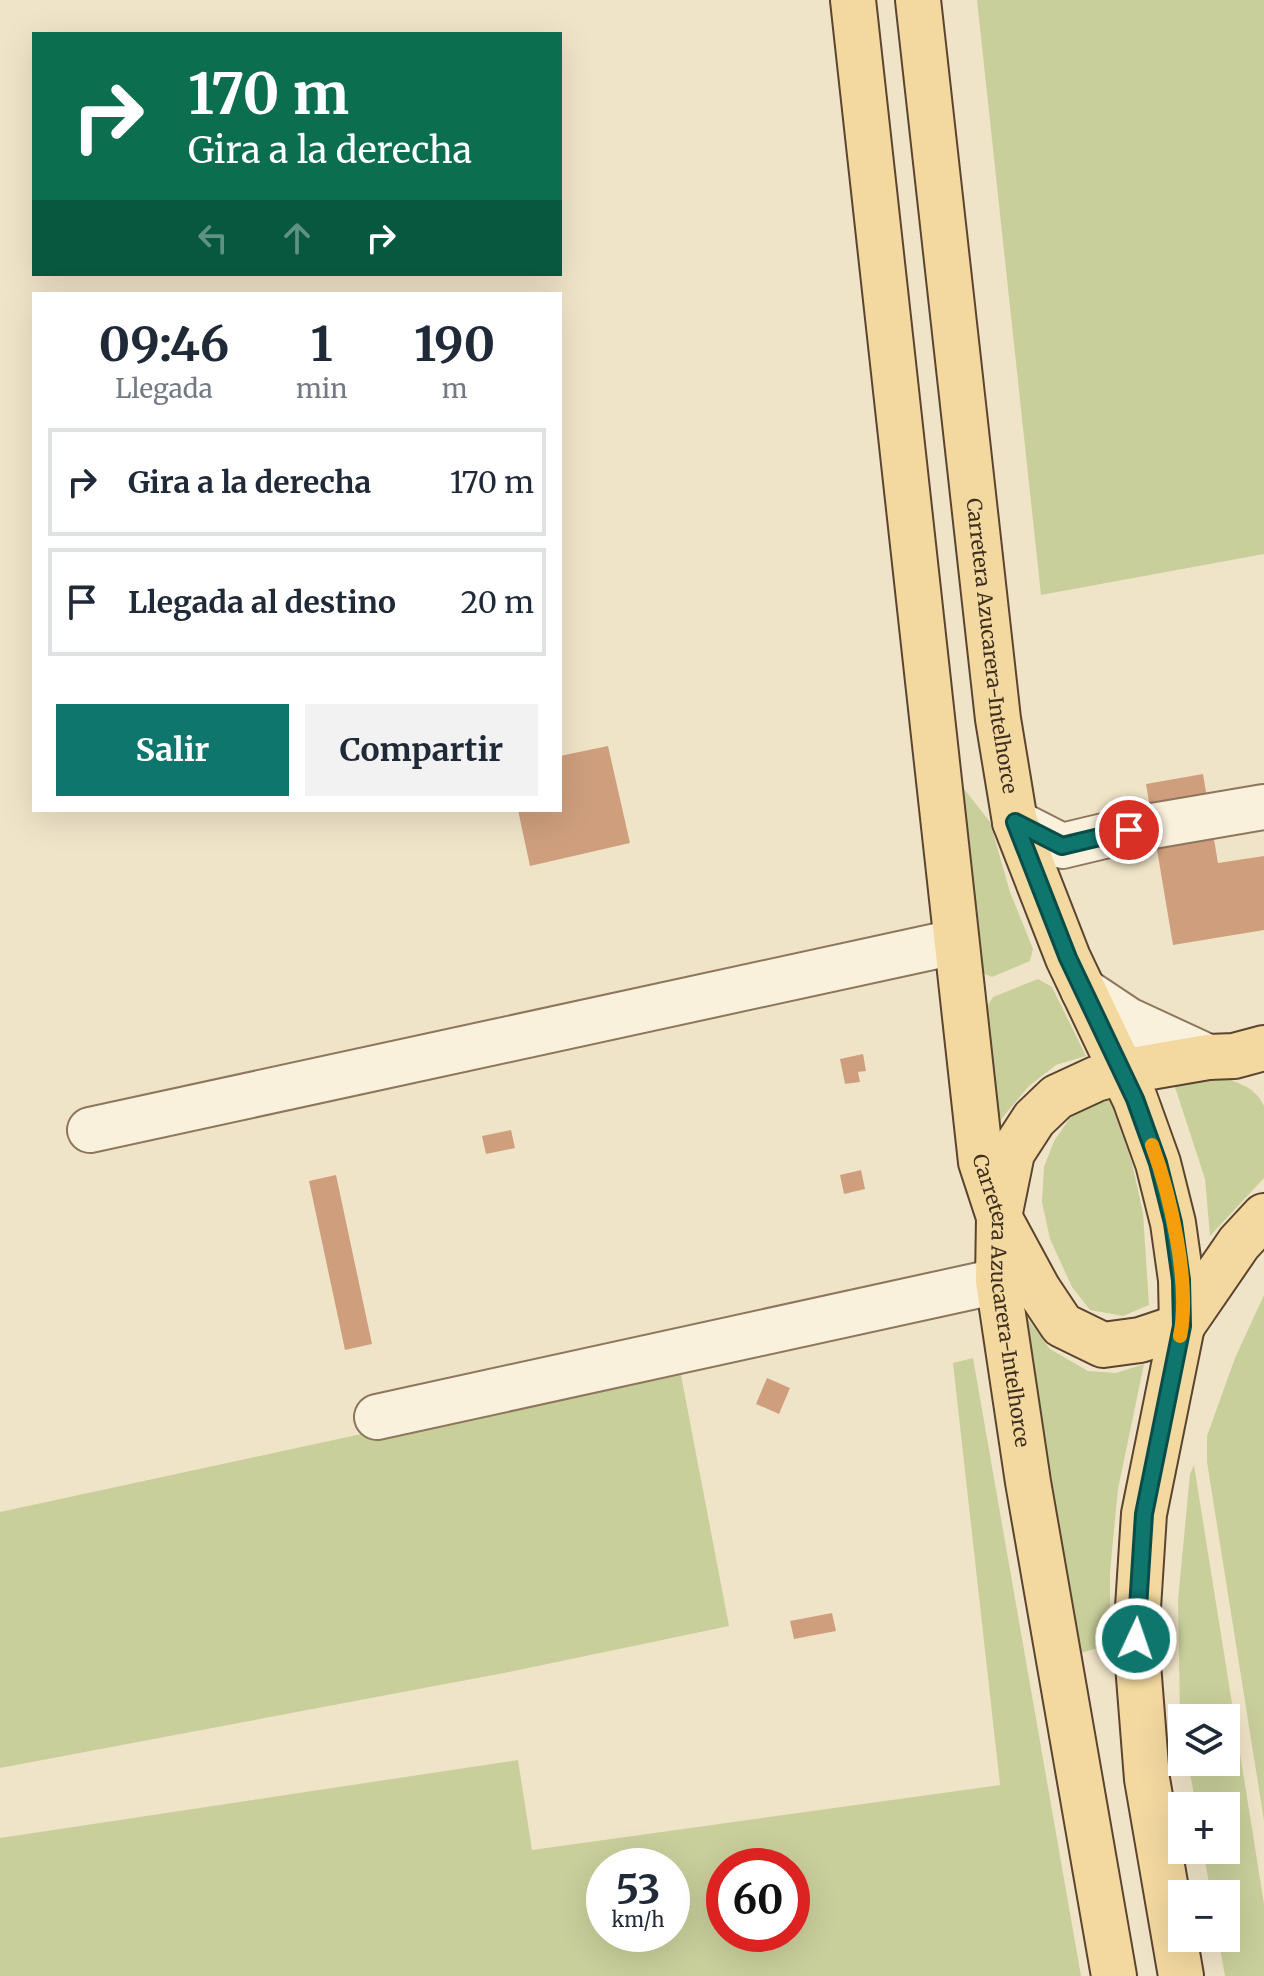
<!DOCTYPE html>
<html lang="es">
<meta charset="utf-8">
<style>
:root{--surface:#fff;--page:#f2f2f3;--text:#1f2937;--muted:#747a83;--line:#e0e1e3;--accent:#0f766e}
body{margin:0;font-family:Merriweather,serif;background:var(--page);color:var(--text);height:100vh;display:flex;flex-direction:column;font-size:30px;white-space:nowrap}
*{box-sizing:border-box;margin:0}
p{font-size:26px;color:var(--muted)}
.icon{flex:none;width:44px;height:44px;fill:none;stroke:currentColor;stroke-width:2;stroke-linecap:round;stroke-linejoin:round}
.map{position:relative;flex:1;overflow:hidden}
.drawer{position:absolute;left:32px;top:292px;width:530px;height:520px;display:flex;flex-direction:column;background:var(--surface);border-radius:0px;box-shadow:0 8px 32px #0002}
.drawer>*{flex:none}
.banner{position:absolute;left:32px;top:32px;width:530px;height:244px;border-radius:0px;box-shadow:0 8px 32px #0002;background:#0b6e4f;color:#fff;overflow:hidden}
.buttons{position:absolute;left:1168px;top:1704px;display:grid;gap:16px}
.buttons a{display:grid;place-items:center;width:72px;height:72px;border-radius:0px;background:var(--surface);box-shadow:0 8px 32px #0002;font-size:40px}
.speed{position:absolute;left:586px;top:1848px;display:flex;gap:16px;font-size:40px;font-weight:700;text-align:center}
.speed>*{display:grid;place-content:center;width:104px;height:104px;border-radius:50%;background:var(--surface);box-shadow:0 8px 32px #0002;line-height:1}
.speed small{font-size:20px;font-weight:400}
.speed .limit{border:12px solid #d22;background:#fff;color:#111}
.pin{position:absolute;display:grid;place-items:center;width:68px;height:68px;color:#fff;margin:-34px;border:4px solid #fff;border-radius:50%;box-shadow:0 2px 8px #0007}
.me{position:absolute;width:88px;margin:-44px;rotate:3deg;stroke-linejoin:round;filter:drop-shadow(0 0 6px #0008)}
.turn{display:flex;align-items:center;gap:28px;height:168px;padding:0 24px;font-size:36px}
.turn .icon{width:104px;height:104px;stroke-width:2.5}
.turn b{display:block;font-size:56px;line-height:68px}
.lanes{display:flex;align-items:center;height:76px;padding:0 24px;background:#0003;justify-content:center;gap:40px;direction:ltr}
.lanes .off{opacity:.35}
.eta{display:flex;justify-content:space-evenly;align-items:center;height:136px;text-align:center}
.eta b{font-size:48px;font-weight:700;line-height:56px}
.cta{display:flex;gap:16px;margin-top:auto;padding:16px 24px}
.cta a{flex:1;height:92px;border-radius:0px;background:var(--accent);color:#fff;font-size:32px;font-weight:700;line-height:92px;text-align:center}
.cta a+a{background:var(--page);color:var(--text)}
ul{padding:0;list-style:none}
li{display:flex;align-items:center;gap:24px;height:108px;margin:0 16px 12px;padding:0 8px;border:4px solid var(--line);border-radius:0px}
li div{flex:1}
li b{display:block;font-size:30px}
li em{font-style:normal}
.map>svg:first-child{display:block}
</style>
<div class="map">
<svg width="1264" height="1976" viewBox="0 0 1264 1976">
<rect width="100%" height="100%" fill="#f0e4c8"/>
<path fill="#c9cf9b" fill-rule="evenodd" d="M 977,0 L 1264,0 L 1264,554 L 1041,595 Z
M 961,785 L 990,822 L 1010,892 L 1033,949 L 1030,961 L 992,977 L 982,973 Z
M 1038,979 L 1052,987 L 1086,1056 L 1056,1065 L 1029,1086 L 997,1124 L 986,1008 L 993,997 Z
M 1213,1075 C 1233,1081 1255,1085 1264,1106 L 1264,1178 L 1210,1236 L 1205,1179 L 1174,1084 Z
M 1108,1093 L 1132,1163 L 1143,1213 L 1149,1305 L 1123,1316 L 1090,1310 L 1072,1287 L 1050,1239 L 1042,1202 L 1044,1167 L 1054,1141 L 1070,1118 Z
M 1264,1295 L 1264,1821 L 1207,1462 L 1207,1436 L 1235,1358 Z
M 1020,1308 L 1050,1349 L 1088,1371 L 1116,1373 L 1144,1364 L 1118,1489 L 1110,1572 L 1110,1644 L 1081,1653 Z
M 973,1358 L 1081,1976 L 0,1976 L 0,1838 L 518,1760 L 532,1850 L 1000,1785 L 953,1363 ZM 604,1866 L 672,1866 L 672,1934 L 604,1934 ZM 724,1866 L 792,1866 L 792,1934 L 724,1934 Z
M 680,1370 L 729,1626 L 504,1673 L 0,1768 L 0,1512 L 366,1433 Z
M 1194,1465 L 1264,1904 L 1264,1976 L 1225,1976 L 1218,1938 L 1226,1938 L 1226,1894 L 1211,1894 L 1203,1850 L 1226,1850 L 1226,1806 L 1196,1806 L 1188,1762 L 1226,1762 L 1226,1718 L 1182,1718 L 1182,1726 L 1180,1715 L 1178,1600 L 1190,1474 Z"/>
<path fill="#cf9f7d" d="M 608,746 L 630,843 L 530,866 L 518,810 L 560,810 L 560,756 Z
M 1203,774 L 1218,863 L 1264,856 L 1264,930 L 1173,945 L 1146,784 Z
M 863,1054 L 866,1071 L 858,1072 L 860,1082 L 845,1084 L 840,1059 Z
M 511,1130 L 515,1148 L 486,1154 L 482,1136 Z
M 861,1170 L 865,1189 L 844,1194 L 840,1175 Z
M 336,1175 L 372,1344 L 345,1350 L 309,1181 Z
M 767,1378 L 790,1388 L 779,1414 L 756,1404 Z
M 832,1613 L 836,1631 L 794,1639 L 790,1621 Z"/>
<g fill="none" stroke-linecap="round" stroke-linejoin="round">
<g stroke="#8d765c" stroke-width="48">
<path id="minor" d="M 1015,822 L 1062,846 L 1129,830 L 1264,807
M 1083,990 L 1128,1020 L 1208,1057
M 90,1130 L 955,942
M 377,1417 L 998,1281"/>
</g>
<g stroke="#5b4430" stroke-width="48">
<g id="major">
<path id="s1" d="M 853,0 L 981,1162 L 999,1217 L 998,1281 L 1028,1482 L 1114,1976"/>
<path id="s2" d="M 918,0 L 998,719 L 1015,822 L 1068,958 L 1135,1099 L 1158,1163 L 1173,1223 L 1181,1280 L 1182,1326 L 1144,1514 L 1136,1639 L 1147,1779 L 1181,1976"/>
<path d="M 1264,1048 L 1234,1056 L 1208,1057 L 1121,1072 L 1096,1079 L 1057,1097 L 1034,1119 L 1012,1153 L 999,1217 L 1038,1289 L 1062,1325 L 1103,1345 L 1140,1340 L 1182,1326 L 1239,1243 L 1264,1216"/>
</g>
</g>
<use href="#minor" stroke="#faf1dc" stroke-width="44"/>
<use href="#major" stroke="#f3d9a0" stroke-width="44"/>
</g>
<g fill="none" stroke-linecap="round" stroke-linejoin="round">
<g stroke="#0a4d48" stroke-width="20">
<path id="route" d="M 1129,830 L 1062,846 L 1015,822 L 1068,958 L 1135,1099 L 1158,1163 L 1173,1223 L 1181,1280 L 1182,1326 L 1144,1514 L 1136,1639"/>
</g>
<use href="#route" stroke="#0f766e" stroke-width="14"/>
<path stroke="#f59e0b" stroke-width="14" d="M 1152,1145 C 1170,1194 1191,1284 1180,1336"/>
</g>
<g text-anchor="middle" stroke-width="8" stroke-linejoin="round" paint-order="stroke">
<g font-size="20" fill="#3d2e20" stroke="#f7eed8">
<text dy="7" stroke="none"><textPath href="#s2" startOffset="650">Carretera Azucarera-Intelhorce</textPath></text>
<text dy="7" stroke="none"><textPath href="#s1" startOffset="1310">Carretera Azucarera-Intelhorce</textPath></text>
</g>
</g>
</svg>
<div class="buttons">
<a><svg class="icon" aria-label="layers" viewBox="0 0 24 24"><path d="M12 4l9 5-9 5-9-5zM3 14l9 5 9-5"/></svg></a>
<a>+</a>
<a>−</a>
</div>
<div class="speed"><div>53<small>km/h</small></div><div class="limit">60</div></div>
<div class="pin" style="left:1129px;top:830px;background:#d93025"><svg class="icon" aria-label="arrive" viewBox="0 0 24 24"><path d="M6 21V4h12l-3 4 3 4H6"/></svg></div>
<svg class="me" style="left:1136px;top:1639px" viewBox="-20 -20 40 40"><circle r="17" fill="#0f766e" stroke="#fff" stroke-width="3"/><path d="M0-11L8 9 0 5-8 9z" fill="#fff"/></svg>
<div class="banner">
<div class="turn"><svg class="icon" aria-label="right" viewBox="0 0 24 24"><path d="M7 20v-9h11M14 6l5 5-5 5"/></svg><div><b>170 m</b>Gira a la derecha</div></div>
<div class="lanes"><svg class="icon off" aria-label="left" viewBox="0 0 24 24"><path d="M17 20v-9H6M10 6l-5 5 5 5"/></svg><svg class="icon off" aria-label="ahead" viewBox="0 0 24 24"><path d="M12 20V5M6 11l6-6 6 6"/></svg><svg class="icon" aria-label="right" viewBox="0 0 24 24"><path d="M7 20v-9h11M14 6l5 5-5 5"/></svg></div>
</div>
<section class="drawer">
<div class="eta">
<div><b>09:46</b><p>Llegada</p></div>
<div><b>1</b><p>min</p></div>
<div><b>190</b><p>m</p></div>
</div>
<ul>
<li><svg class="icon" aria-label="right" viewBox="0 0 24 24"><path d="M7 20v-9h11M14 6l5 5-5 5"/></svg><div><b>Gira a la derecha</b></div><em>170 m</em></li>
<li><svg class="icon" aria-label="arrive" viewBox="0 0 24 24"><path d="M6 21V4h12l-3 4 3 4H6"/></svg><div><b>Llegada al destino</b></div><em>20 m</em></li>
</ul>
<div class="cta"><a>Salir</a><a>Compartir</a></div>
</section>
</div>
